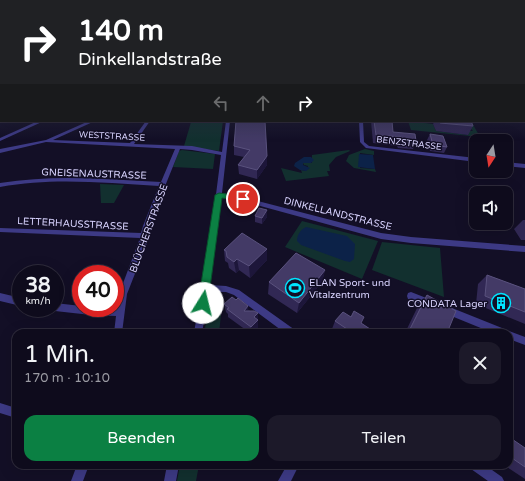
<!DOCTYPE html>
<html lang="de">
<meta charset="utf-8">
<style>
:root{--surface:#0e0b1c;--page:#1c1929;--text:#f1f3f6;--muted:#9b9ba3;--line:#2e2b3b;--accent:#0b8043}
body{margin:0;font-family:"Varela Round",sans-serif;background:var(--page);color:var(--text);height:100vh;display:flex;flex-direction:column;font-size:15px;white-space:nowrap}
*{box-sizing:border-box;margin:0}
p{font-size:13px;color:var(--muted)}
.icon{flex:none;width:22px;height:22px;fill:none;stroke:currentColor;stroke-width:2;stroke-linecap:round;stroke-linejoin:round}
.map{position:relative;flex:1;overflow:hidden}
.panel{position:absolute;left:12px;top:329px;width:501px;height:140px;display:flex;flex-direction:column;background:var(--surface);border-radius:12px;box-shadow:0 4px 16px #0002,0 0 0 1px var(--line)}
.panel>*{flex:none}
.banner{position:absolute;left:0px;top:0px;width:525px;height:122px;box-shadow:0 4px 16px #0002,0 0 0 1px var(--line);background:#202124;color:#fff;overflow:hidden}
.needle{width:26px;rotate:192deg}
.controls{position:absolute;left:469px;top:134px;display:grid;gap:8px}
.controls a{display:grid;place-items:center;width:44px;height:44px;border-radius:8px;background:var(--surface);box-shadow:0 4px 16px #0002,0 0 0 1px var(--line);font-size:20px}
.speed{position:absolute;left:12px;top:265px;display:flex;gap:8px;font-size:20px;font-weight:700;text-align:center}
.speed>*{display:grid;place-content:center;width:52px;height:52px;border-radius:50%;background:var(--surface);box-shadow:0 4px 16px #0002,0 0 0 1px var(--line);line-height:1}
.speed small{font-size:10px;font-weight:400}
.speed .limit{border:6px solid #d22;background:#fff;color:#111}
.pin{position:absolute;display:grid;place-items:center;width:34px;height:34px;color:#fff;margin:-17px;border:2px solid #fff;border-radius:50%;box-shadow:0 1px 4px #0007}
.me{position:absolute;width:44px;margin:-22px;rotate:9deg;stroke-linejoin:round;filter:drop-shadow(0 0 3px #0008)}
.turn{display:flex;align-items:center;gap:14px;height:84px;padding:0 12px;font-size:18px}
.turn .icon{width:52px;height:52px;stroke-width:2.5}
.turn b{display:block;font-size:28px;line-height:34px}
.lanes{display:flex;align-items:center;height:38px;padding:0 12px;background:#0003;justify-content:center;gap:20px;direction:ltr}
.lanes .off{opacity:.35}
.round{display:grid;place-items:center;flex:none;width:42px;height:42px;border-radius:12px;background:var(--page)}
.headline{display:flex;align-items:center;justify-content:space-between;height:68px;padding:0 12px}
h1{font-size:24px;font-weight:600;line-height:30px}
.primary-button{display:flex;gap:8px;margin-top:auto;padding:8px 12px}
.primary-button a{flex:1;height:46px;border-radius:12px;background:var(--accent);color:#fff;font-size:16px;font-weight:600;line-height:46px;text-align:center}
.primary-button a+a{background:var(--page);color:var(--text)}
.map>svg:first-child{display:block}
</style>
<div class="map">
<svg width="525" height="481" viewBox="0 0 525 481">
<rect width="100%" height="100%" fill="#130f26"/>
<path fill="#12302f" d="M 172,121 L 223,121 L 219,151 L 184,146 L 191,122 Z
M 408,121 L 433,124 L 436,131 L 468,135 L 466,131 L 473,131 L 463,121 L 471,121 L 480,137 L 411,130 Z
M 365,149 L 374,151 L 374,155 L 360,153 L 360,168 L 375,169 L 376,172 L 354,168 L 346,161 L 349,155 Z
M 182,150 L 215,154 L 213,169 L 173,167 L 179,151 Z
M 349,150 L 350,151 L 336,157 L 329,165 L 330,171 L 327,171 L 329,176 L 286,181 L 281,168 L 302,173 L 301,170 L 306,171 L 308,166 L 304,165 L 303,163 L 312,163 L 312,155 Z
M 100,184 L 124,185 L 114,203 L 101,203 Z
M 302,221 L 378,241 L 362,279 L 285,247 Z
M 382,242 L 440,248 L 444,297 L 372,270 Z
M 214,310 L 221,315 L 219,333 L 204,333 L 208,313 Z
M 180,465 L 199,465 L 196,481 L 177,481 Z"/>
<path fill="#0c2248" d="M 359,154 L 373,155 L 375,169 L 358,167 Z
M 304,157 L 311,157 L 314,160 L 311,163 L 303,163 L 303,165 L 310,168 L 306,171 L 300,170 L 294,166 L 295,163 Z
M 306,227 L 347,236 L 355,244 L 354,259 L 350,262 L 345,261 L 301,245 L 297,241 C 297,235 300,230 306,227 Z"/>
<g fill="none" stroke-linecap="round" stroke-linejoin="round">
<path fill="#3d3a85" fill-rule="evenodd" d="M 524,120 L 525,121 L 525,123 L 516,121 Z
M 38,121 L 44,121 L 0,141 L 0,138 Z
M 89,121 L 95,121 L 53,140 L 130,143 L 146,121 L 150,121 L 134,144 L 192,146 L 222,152 L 226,121 L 230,121 L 222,193 L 235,195 L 381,233 L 411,237 L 525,246 L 525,252 L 411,243 L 381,239 L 235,199 L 222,197 L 210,285 L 226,286 L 239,290 L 295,330 L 296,333 L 285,333 L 234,295 L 226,292 L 209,292 L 202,333 L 194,333 L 213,218 L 221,155 L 192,150 L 180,149 L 149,226 L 147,243 L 127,294 L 122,333 L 114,333 L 116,316 L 91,315 L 55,311 L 52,310 L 51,308 L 55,308 L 55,303 L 81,306 L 81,308 L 117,308 L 119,294 L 140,238 L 0,232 L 0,228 L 141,233 L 143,226 L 159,186 C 105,183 54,177 0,187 L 0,183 C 54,174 106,179 161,182 L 175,149 L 46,142 L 0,153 L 0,149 L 46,140 Z
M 359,121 L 363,121 L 364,142 L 369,146 L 476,158 L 476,162 L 366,148 L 360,142 Z
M 506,162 L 525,164 L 525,168 L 506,166 Z
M 411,292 L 434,301 L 435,304 L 434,307 L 431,308 L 408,299 L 407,296 L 408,293 Z
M 0,293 L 21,298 L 21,306 L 0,301 Z
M 447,306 L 507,330 L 508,331 L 509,331 L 525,337 L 525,345 L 509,339 L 509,333 L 493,333 L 444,313 L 443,310 L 444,307 Z
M 0,403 L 16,408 L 16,418 L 0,413 Z
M 77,465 L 89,465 L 83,481 L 71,481 Z
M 167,465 L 179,465 L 176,481 L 164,481 Z
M 287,465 L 299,465 L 291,481 L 278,481 Z
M 469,465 L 485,465 L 502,477 L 504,481 L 488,481 L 471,469 Z"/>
<path fill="#c25bff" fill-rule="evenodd" d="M 0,89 L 1,89 L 0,93 Z"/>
</g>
<path fill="#312854" d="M 236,121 L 267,165 L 257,179 L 239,174 L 238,165 L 244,157 L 234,155 L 234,146 Z
M 371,121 L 392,121 L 393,132 L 416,141 L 413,149 L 398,148 L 397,146 L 373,143 Z
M 435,121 L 471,121 L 473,126 L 468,135 L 436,131 L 433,124 Z
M 430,134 L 447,147 L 444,153 L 430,151 L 427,140 Z
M 255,216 L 267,217 L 262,224 L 255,222 Z
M 523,220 L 525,220 L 525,240 L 521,240 L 514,229 Z
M 224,250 L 267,260 L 250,278 L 239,270 L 236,273 L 229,268 L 228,263 L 225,261 Z
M 325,270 L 322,282 L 297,313 L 268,294 L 269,282 Z
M 487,275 L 525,289 L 525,324 L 476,304 L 478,284 Z
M 427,295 L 447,333 L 405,333 L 418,306 Z
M 224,304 L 258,313 L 258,328 L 253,333 L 250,333 L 228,317 L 228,314 L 226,312 Z
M 335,321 L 361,323 L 376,333 L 338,333 L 332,329 Z
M 509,437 L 525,448 L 525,479 L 504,465 L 509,465 Z"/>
<path fill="#1d163a" d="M 0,78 L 1,78 L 1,86 L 0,87 Z
M 267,156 L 267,165 L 257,179 L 257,170 Z
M 267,210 L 267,217 L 262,224 L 262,218 Z
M 267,249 L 267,260 L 250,278 L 249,266 Z
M 237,259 L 239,270 L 236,273 L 234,262 Z
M 325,270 L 322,282 L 297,313 L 299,303 Z
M 248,306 L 249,314 L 244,311 Z
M 258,313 L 258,328 L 253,333 L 252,333 L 251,327 L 254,317 Z"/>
<path fill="#433a66" stroke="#5a527e" d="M 236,121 L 265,121 L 267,156 L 257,170 L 238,165 L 250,150 L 234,146 Z
M 374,121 L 392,121 L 393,132 L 415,134 L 416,141 L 401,139 L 401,137 L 376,135 Z
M 439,121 L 471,121 L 473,126 L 440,123 Z
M 430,134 L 443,136 L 447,147 L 433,145 Z
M 259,208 L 267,210 L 262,218 L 255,216 Z
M 242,233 L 267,249 L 249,266 L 237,259 L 234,262 L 227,257 L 226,251 L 224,250 Z
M 296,253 L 325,270 L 299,303 L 269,282 Z
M 487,275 L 525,289 L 525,312 L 485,296 Z
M 427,295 L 456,311 L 447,333 L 408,333 Z
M 232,297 L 236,300 L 238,298 L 248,306 L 244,311 L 254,311 L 258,313 L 254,317 L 258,320 L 251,327 L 227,309 L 229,308 L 224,304 Z
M 354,311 L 364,317 L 361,323 L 376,333 L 353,333 L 335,321 L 343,312 L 351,317 Z
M 509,437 L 525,448 L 525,467 L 509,456 Z"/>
<linearGradient id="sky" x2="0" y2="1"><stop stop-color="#0a0815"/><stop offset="0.52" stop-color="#333752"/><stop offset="1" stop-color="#333752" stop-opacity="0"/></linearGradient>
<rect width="525" height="140" fill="url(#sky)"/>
<path fill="#0b8043" stroke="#07532c" d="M 219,193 L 243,196 L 247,199 L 243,201 L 222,198 L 208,303 L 207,306 L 203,308 L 199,306 L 198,303 L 215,195 Z"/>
<defs>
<g id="stadium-ring" transform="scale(1)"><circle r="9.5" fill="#130f26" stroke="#00e5ff" stroke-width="1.5"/><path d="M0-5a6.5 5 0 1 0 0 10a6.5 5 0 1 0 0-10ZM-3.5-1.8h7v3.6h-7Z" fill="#00e5ff"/></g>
<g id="building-ring" transform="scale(1)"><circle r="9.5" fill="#130f26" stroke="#00e5ff" stroke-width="1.5"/><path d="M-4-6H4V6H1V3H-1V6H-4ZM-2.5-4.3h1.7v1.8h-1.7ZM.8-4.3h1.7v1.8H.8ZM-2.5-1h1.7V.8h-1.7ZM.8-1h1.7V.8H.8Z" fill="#00e5ff"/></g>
</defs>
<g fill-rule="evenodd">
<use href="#stadium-ring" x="295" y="288"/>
<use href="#building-ring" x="501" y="303"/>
</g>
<g text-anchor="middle" stroke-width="3" stroke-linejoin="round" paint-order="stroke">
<g font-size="9" fill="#d9d4ff" stroke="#130f26">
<text transform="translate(112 136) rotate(3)" y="3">WESTSTRASSE</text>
<text transform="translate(409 143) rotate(7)" y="3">BENZSTRASSE</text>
</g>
<g font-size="10" fill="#d9d4ff" stroke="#130f26">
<text transform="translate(94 173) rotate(2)" y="4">GNEISENAUSTRASSE</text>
<text transform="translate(338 213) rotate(14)" y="4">DINKELLANDSTRASSE</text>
<text transform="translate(73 223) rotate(3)" y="4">LETTERHAUSSTRASSE</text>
<text transform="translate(148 228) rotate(-70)" y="4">BLÜCHERSTRASSE</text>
</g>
<g font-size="10" fill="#d9d4ff" stroke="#130f26" text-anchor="start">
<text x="309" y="286">ELAN Sport- und<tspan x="309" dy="12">Vitalzentrum</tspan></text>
<text x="487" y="307" text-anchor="end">CONDATA Lager</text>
</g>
</g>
</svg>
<div class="controls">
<a><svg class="needle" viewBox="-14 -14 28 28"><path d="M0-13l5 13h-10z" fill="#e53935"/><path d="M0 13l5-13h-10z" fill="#9b9ba3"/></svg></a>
<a><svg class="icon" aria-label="sound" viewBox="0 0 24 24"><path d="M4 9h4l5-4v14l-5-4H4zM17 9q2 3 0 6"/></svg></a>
</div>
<div class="speed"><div>38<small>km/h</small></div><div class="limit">40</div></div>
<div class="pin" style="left:243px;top:199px;background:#d93025"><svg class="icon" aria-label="arrive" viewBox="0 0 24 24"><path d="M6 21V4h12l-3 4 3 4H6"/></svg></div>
<svg class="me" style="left:203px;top:303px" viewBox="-20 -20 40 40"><circle r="19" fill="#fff"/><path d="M0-13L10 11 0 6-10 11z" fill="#0b8043"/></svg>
<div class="banner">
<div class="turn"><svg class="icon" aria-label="right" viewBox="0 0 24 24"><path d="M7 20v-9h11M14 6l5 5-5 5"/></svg><div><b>140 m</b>Dinkellandstraße</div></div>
<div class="lanes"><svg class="icon off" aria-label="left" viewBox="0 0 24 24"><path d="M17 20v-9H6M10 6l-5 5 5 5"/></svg><svg class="icon off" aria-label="ahead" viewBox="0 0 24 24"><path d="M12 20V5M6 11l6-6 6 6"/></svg><svg class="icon" aria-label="right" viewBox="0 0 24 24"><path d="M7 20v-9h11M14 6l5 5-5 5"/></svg></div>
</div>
<section class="panel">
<div class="headline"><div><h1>1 Min.</h1><p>170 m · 10:10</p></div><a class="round"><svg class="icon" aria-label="close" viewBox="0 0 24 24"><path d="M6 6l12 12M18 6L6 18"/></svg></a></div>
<div class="primary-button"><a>Beenden</a><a>Teilen</a></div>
</section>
</div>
